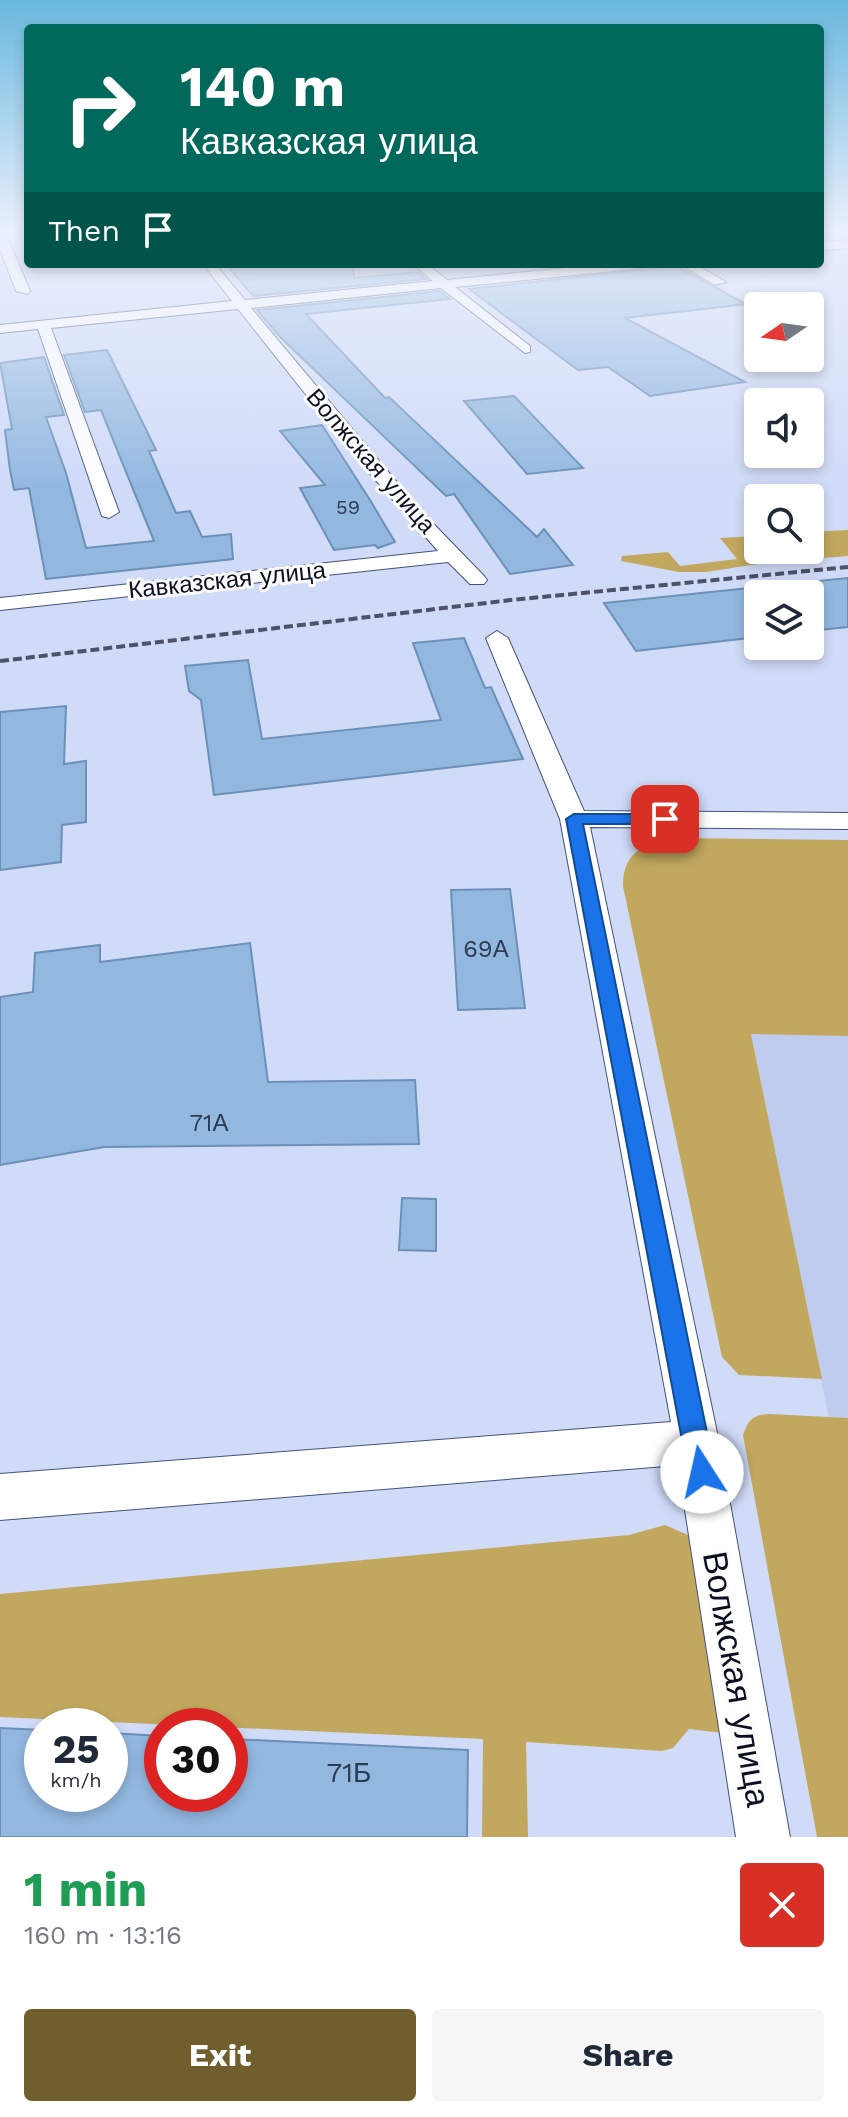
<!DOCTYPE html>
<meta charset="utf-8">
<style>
:root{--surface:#fff;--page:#f6f6f7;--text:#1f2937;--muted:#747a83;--accent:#705f2d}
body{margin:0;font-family:"Work Sans",sans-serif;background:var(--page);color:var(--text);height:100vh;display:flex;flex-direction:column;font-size:30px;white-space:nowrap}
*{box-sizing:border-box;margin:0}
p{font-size:26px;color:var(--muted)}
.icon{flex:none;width:44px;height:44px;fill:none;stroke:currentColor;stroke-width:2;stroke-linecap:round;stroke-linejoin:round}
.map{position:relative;height:1837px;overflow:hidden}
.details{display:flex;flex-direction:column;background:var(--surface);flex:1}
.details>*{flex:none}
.top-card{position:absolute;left:24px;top:24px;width:800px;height:244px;border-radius:8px;box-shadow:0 4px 12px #0003;background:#00695c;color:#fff;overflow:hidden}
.needle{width:52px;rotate:257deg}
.fabs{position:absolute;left:744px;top:292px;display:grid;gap:16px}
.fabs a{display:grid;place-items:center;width:80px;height:80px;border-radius:8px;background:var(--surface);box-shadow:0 4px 12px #0003;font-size:40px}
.speed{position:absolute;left:24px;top:1708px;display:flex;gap:16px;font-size:40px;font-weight:700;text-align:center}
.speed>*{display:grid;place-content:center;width:104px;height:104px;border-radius:50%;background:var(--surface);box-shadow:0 4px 12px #0003;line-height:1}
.speed small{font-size:20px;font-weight:400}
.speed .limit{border:12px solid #d22;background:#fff;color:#111}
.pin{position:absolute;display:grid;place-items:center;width:68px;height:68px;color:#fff;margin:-34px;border-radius:16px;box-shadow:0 4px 12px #0006}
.me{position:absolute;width:88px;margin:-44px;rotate:350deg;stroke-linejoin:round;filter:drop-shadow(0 0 6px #0008)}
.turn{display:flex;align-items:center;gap:28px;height:168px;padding:0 24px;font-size:36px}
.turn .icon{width:104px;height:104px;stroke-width:2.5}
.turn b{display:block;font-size:56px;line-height:68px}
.then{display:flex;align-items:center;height:76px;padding:0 24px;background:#0003;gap:16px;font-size:30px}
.round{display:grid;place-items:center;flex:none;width:84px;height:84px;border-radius:8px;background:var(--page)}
.overview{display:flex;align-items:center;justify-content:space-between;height:136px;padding:0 24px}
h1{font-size:48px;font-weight:700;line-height:60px;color:#1e9e55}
.cta{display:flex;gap:16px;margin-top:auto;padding:16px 24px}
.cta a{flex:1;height:92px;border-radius:8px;background:var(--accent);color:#fff;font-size:32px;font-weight:700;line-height:92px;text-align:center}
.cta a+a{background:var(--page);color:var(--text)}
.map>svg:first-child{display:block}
</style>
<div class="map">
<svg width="848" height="1837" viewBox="0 0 848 1837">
<rect width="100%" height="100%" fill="#d0dbf8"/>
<path fill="#c0cced" d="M 751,1033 L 848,1036 L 848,1508 L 822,1385 Z"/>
<path fill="#c2a85f" d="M 848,530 L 848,556 L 764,563 L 706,572 L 679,572 L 621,561 L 622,556 L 668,552 L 680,566 L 737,559 L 720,538 L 758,536 L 758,550 L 810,550 L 810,532 Z
M 679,838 L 848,840 L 848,1036 L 751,1034 L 822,1379 L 739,1375 L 722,1357 L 623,886 C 623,849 647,843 679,838 Z
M 770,1414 L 848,1418 L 848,1837 L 817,1837 L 743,1435 C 749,1419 753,1415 770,1414 Z
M 665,1525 L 688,1535 L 701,1548 L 739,1735 L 689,1729 L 673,1748 L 662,1751 L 526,1742 L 528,1837 L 482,1837 L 483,1739 L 0,1717 L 0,1594 L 629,1535 Z"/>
<path fill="#92b8e0" stroke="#6c90b7" stroke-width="2" d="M 226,264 L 353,264 L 354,278 L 418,272 L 426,279 L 253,296 Z
M 676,266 L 746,304 L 625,318 L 745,382 L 650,396 L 608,367 L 578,370 L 469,289 Z
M 440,291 L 450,299 L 306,314 L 385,398 L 389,397 L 537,537 L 544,529 L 573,565 L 510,574 L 454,494 L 446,496 L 279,336 L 257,310 Z
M 107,350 L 156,450 L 149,451 L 176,513 L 190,511 L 202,537 L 231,534 L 233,559 L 46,579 L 29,488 L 14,490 L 10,470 L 5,430 L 12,429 L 0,363 L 44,357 L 64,415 L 46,417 L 66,473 L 86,548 L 154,541 L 101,410 L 85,412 L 64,355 Z
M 514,396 L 583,468 L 527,474 L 464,401 Z
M 322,425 L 370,500 L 395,542 L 378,548 L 375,545 L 334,550 L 300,488 L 325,485 L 280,431 Z
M 848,578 L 848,627 L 810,631 L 810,594 L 758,594 L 758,637 L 636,651 L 604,603 Z
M 464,638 L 485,688 L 491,687 L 523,759 L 214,795 L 201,700 L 189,691 L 185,666 L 248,660 L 262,739 L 441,720 L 413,643 Z
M 66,706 L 64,764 L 86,761 L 86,822 L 62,825 L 61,862 L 0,870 L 0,712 Z
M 510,889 L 525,1008 L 458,1010 L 451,890 Z
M 250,943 L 268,1082 L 415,1080 L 419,1144 L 104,1147 L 0,1165 L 0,997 L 33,992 L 35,953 L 100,945 L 100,962 Z
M 402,1198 L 436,1199 L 436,1251 L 399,1250 Z
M 0,1728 L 42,1730 L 42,1794 L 110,1794 L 110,1733 L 162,1736 L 162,1794 L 230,1794 L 230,1739 L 468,1750 L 467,1837 L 0,1837 Z"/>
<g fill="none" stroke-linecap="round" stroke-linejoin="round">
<g stroke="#45517b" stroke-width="2">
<path id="street" d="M 0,231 L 6,234 L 30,291 L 28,294 L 16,291 L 0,249 Z
M 848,240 L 848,248 L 820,251 L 820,243 Z
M 203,264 L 215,264 L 245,300 L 433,281 L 413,264 L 427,264 L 447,280 L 606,264 L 649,264 L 643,268 L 455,287 L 530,346 L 530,352 L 525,353 L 441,288 L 251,308 L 421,511 L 484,576 L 487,580 L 484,584 L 470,584 L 448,562 L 0,610 L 0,598 L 438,551 L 358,460 L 238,309 L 51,328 L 119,512 L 109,518 L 102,516 L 38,329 L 0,333 L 0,325 L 232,301 Z
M 680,264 L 695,264 L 726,282 L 715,285 Z
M 497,631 L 508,638 L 584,811 L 848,813 L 848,829 L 590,827 L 719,1442 L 790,1837 L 736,1837 L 678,1465 L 0,1520 L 0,1474 L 671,1422 L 560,819 L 486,638 Z"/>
</g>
<use href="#street" fill="#fff" fill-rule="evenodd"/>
<path stroke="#4c5368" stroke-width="4" stroke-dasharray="9 4" stroke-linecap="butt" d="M 0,661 L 511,600 L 848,567"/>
</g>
<linearGradient id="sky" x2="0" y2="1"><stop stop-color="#68b8de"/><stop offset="0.47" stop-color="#eaeffc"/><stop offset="1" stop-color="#eaeffc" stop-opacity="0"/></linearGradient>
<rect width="848" height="489" fill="url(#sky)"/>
<path fill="#1a73e8" stroke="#114b97" stroke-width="2" d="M 574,814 L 665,814 L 674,819 L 665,824 L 583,824 L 715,1472 L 711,1482 L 702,1486 L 692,1482 L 688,1472 L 566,819 Z"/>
<g text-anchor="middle" stroke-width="6" stroke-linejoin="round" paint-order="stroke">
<g font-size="20" fill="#2d3a51">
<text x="348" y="514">59</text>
</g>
<g font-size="24" fill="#0b1021" stroke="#fcfcfc">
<text transform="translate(371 461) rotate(49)" y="8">Волжская улица</text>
<text transform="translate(227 580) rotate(-6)" y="8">Кавказская улица</text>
</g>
<g font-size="24" fill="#2d3a51">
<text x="486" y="957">69А</text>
<text x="209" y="1131">71А</text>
</g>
<g font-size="28" fill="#2d3a51">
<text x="349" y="1782">71Б</text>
</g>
<g font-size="34" fill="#0b1021" stroke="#fcfcfc">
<text transform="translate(737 1679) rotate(80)" y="12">Волжская улица</text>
</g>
</g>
</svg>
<div class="fabs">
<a><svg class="needle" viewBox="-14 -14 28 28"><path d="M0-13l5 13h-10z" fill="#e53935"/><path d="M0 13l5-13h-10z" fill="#747a83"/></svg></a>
<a><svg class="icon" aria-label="sound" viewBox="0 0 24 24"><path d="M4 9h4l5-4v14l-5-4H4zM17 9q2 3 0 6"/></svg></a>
<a><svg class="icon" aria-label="search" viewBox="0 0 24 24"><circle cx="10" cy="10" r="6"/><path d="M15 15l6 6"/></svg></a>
<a><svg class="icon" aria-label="layers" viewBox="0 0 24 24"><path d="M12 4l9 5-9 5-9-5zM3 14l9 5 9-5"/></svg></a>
</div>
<div class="speed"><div>25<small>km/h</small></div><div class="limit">30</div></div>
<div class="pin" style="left:665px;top:819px;background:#d93025"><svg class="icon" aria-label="arrive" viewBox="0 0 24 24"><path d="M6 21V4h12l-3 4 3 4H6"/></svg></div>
<svg class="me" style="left:702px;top:1472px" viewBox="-20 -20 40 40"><circle r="19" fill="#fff"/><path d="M0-13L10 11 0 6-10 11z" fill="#1a73e8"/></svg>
<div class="top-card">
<div class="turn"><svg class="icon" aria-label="right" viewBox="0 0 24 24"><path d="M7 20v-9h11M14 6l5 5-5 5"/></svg><div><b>140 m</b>Кавказская улица</div></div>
<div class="then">Then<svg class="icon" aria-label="arrive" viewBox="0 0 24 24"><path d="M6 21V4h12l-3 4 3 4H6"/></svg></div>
</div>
</div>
<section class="details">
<div class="overview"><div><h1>1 min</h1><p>160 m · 13:16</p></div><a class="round" style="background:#d93025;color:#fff"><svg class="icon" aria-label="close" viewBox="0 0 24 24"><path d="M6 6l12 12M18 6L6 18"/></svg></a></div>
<div class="cta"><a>Exit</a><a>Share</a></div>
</section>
